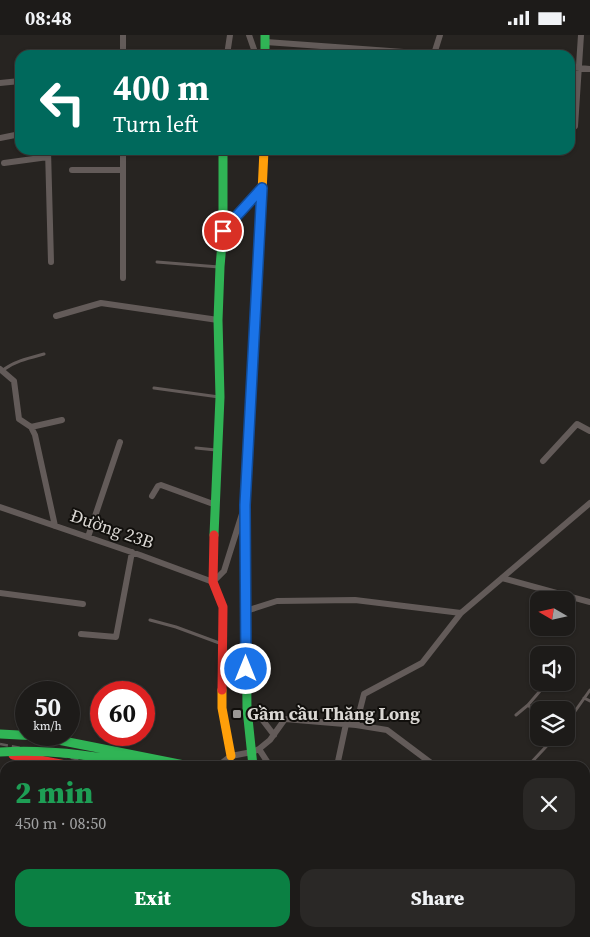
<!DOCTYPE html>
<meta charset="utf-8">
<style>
:root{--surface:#1d1b19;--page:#2a2826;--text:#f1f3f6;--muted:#a0a1a2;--line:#3b3938;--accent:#0b8043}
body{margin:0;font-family:"Source Serif 4",serif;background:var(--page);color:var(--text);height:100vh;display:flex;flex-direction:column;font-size:19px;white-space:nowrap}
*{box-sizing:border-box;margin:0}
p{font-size:16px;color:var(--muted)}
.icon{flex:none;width:28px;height:28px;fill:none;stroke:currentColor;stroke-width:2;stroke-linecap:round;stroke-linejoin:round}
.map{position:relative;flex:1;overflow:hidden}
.drawer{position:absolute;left:0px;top:726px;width:590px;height:176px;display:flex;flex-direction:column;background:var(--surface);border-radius:15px 15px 0 0;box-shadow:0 1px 4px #0004,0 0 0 1px var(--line)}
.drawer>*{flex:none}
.guide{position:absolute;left:15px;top:15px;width:560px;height:105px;border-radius:15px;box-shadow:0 1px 4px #0004,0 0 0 1px var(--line);background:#00695c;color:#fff;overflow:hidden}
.needle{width:32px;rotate:279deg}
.fabs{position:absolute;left:530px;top:556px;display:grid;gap:10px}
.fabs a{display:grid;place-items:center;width:45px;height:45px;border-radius:10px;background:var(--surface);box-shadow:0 1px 4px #0004,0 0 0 1px var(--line);font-size:25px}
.speed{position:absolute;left:15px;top:646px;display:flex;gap:10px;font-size:25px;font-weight:700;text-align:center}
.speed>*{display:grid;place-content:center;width:65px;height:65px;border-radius:50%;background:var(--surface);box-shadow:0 1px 4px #0004,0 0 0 1px var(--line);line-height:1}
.speed small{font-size:12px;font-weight:400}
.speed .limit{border:8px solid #d22;background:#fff;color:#111}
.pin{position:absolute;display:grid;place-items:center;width:42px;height:42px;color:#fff;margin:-21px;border:2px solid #fff;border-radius:50%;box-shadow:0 1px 5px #0007}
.me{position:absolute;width:55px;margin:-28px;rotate:0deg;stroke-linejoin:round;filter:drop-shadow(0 0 4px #0008)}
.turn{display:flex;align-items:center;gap:18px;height:105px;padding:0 15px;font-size:22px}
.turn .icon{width:65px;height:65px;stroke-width:2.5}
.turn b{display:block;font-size:35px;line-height:42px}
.round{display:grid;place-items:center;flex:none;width:52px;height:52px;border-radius:15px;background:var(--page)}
.overview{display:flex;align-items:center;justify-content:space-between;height:85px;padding:0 15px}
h1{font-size:30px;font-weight:800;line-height:38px;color:#1e9e55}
.primary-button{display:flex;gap:10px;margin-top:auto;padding:10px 15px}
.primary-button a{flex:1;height:58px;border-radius:15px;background:var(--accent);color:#fff;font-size:20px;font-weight:800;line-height:58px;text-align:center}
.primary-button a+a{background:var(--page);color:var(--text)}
.status{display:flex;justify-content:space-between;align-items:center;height:35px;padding:0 25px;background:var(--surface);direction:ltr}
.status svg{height:14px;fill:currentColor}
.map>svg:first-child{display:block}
</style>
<div class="status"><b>08:48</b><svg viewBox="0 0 49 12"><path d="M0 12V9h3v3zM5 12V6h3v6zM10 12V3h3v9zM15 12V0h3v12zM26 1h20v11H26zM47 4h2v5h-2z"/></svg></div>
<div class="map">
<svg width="590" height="902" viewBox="0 0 590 902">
<rect width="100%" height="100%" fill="#272421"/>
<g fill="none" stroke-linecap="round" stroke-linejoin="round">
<path stroke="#635e5c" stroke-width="1" stroke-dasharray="4 2.5" stroke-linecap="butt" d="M 0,747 L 5,746
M 585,864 L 590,865"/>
<path stroke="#635b59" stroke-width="3" d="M 209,206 L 221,206
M 157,227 L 219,232
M 3,335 C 15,326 29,323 44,319
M 154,353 L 219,362
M 196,413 L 216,415
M 150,585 L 176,592 L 222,609
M 584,663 L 590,666
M 528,670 L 539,681
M 516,680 L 528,670 L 540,656
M 566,689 L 590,655
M 528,731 L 555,702"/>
<path stroke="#635b59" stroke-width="6" d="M 249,0 L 256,20
M 266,7 L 445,20
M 434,19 L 440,0
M 123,20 L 123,0
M 227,20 L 230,0
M 570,32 L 590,34
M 0,48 L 20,46
M 575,91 L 581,0
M 0,103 L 20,99
M 48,115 L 51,227
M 4,128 L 48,122
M 72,135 L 123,135
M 223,196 L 262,153
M 123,243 L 123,115
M 56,281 L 101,268 L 218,285
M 0,334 L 14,346 L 19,384 L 31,392 L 35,400 L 55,491
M 31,392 L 62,385
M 543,426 L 577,389 L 590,396
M 152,461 L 158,451 L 161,450 L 216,470
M 0,472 L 140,520 L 213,547 L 224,536 L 242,479
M 88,502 L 120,407
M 502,543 L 590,567
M 0,558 L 83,569
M 246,576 L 277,566 L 355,565 L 461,578
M 81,599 L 116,602 L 132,517
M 247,677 L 261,683 L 274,700
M 356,690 L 364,659 L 422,628 L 461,578 L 590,468
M 259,714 L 270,731
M 141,726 L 162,731
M 218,731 L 231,721 L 252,717 L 259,714 L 270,705 L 285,684 L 356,690 L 387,695 L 435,731
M 337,731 L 346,689
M 585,813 L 590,814
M 199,902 L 200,898"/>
<path stroke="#30b455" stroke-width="9" d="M 265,0 L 265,20
M 214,500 L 220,362 L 218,285 L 220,232 L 223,196 L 223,115
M 253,731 L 247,674 L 245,470 L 259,221
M 230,902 L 231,898"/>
<path stroke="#ff9f0a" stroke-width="9" d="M 259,221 L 264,115
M 222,655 L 222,673 L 231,721
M 585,834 L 590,835
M 585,850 L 590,851"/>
<path stroke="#e5322d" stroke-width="9" d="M 214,500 L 213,547 L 223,572 L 222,655
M 13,720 L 71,731
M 585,823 L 590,824"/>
<path stroke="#5e5a57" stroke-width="2.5" stroke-dasharray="8 4" stroke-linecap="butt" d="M 0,709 L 49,718 L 108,731
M 585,841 L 590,842"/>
<path stroke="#635e5c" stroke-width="1" stroke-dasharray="4 2.5" stroke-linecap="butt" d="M 196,727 L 213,731"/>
<path stroke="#30b455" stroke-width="9" d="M 0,699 L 38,701 L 189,731
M 0,717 C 49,714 95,720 143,731"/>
</g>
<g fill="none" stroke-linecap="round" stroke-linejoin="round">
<g stroke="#114b97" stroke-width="12">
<path id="route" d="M 223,196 L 262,153 L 245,470 L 246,634"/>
</g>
<use href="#route" stroke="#1a73e8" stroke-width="9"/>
</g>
<rect fill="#9b9895" stroke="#110f0c" stroke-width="2" x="232" y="674" width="10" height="10" rx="2.5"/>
<g text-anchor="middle" stroke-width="4" stroke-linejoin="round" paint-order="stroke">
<g font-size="18" fill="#dad7d3" stroke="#110f0c">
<text transform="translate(112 494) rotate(19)" y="6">Đường 23B</text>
</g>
<g font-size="18" font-weight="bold" fill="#dad7d3" stroke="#110f0c" text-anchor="start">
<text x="247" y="685">Gầm cầu Thăng Long</text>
</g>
</g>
</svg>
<div class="fabs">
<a><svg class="needle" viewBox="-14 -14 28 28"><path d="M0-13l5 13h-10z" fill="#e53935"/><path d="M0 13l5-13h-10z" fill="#a0a1a2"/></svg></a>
<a><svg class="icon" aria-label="sound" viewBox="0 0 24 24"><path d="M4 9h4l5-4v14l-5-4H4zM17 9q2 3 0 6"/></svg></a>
<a><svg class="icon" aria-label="layers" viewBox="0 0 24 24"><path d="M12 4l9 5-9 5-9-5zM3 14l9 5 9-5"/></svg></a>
</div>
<div class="speed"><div>50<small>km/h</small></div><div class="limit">60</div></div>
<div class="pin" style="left:223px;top:196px;background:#d93025"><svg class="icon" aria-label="arrive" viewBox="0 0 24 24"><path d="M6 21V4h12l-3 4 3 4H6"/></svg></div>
<svg class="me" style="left:246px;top:634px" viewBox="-20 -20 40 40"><circle r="17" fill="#1a73e8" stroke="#fff" stroke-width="3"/><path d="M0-11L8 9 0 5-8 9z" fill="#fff"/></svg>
<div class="guide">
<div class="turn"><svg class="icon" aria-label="left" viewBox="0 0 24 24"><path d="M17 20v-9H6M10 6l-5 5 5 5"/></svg><div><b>400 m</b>Turn left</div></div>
</div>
<section class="drawer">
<div class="overview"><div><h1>2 min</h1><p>450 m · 08:50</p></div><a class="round"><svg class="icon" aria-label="close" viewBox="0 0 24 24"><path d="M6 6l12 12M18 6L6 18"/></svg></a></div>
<div class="primary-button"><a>Exit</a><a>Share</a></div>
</section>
</div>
